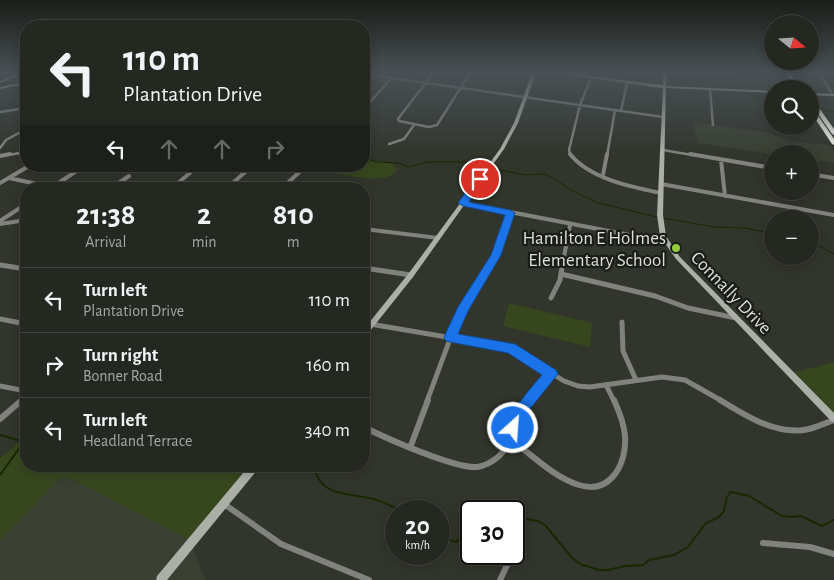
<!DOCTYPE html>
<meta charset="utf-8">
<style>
:root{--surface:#252821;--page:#2d302a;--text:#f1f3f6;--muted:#a3a6a5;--line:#42443f}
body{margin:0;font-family:"Alegreya Sans",sans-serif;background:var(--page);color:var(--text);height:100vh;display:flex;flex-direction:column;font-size:19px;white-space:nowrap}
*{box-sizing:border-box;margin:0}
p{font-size:16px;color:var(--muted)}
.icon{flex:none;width:28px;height:28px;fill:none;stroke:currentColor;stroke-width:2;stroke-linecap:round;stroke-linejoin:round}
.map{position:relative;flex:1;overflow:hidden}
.details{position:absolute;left:20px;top:182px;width:350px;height:290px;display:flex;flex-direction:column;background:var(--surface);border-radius:20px;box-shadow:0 2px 12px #0003,0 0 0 1px var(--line)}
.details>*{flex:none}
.hud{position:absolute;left:20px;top:20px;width:350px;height:152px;border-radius:20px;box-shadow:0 2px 12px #0003,0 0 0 1px var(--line);background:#252821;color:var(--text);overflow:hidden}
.needle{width:32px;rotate:108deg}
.buttons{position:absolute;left:764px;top:15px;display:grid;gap:10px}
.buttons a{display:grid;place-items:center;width:55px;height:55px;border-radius:50%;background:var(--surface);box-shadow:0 2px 12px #0003,0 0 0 1px var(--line);font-size:25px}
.speed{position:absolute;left:385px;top:500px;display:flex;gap:10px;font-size:25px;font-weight:700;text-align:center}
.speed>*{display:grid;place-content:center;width:65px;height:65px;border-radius:50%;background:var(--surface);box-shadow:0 2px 12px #0003,0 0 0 1px var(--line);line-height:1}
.speed small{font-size:12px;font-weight:400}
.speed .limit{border:2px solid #111;border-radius:8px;background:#fff;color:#111}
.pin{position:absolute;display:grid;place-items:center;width:42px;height:42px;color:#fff;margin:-21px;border:2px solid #fff;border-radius:50%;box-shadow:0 1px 5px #0007}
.me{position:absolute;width:55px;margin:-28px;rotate:26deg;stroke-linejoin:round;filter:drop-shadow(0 0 4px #0008)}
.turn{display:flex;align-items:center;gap:18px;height:105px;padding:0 20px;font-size:22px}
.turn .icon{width:65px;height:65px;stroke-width:2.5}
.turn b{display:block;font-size:35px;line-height:42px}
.lanes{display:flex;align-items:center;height:48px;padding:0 20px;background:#0003;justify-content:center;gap:25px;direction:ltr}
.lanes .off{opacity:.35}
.eta{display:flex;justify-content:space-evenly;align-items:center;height:85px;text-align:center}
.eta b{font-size:30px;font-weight:700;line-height:35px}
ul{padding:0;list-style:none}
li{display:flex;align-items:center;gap:15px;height:65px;padding:0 20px;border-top:1px solid var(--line)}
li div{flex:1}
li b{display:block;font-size:19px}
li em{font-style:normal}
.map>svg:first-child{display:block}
</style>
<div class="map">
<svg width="834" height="580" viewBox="0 0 834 580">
<rect width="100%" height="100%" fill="#31352c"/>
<path fill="#394032" d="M 736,74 L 790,76 L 796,89 L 772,89 L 772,93 L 752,91 Z
M 693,122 L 770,133 L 788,141 L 830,145 L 834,151 L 834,163 L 810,159 L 810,154 L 773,154 L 698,143 Z
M 63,475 L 190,540 L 205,580 L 0,580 L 0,541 Z"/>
<path fill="#36471e" d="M 364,160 L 386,162 L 392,164 L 397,169 C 391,186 347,175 332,173 C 327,172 323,171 323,166 L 364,166 Z
M 509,303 L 592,323 L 590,347 L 503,326 Z
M 834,362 L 834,418 L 789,374 Z
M 26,437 L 26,466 L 252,466 L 190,540 L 63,475 L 0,541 L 0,458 Z"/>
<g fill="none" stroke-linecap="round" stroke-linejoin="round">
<path stroke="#182800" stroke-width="1" d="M 720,73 L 739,89
M 742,92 L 772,102
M 822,110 L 834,112
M 364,158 L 377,162 L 398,163 L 408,167 L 427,162 L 466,162 L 487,167
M 491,168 L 525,175 L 546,174 L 573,191 L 598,203 L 657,217
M 663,218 L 714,227 L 745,228 L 768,233 L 772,231
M 810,241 L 834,254"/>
<path stroke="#182800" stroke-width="2" d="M 0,435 L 21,441
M 314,466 C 319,496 346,493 369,498 C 381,500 391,506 402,511
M 0,475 L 26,439
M 514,517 L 538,521 L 546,526 L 572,558 L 580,564 L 599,570 L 608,570 L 625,566 L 643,565 L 649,560 L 674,555 L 688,547 L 706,523 L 719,517 L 724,511 L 727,497 L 731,492 L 749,496 L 782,516 L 791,517 L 801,516 L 822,526 L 834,520
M 439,528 L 447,539 L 456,542 L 471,527"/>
<path stroke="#80827e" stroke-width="2.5" d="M 433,73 L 398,119 L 399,121 L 429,127 L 437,125 L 470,73
M 819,73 L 833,95
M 364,74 L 663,117
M 584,77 L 587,73
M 710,89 L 713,125
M 26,101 L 23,103 L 26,108
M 364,109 L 396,73
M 621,111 L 627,83
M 0,112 L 26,108
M 389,144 L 404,139 L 414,125
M 0,148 L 6,140 L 26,129
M 663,150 L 698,156
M 2,156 L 26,152
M 571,156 L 569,150 L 580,105 L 591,78
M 607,156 L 615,110"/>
<path stroke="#80827e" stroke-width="4" d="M 570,154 C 590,179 632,187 661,193
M 690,154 L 772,168
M 0,156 L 10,154
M 721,160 L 725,196
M 281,166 L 301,170
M 810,174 L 834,178
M 603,175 L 607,154
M 9,178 L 60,189
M 0,183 L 29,166
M 661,184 L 834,215
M 51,188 L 84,166
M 110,189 L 129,176
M 171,189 L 198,166
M 226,189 L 252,166
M 281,189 L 306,166
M 463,203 L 666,242
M 25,206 L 21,213 L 26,219
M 0,221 L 26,204
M 0,224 L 26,220
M 364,229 L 438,238
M 492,262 L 510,213
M 563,262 L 570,225"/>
<path stroke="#80827e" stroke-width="5" d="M 0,265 L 26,269
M 364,268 L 411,275
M 561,274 L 655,296 L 688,308 L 736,318
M 551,298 L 560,280 L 563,261
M 0,319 L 26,324
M 622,322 L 623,351 L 636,380
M 364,323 L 511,348 L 564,381 L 578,386 L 590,387 L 662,377 L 685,380 L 722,401
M 606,385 L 614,401
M 0,386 L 26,391
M 21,401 L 26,396
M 427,401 L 456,323 L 492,261
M 528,401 L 551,374"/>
<path stroke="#80827e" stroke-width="6" d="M 720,400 C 745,415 773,434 804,430 C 814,429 825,423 834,420
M 0,419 L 22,400
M 364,427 C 385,438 456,469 477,467 C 484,466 492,462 498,457 C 513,444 516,415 529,400
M 509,438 C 531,454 553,477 579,485 C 611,495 627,463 625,436 C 624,423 619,411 614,400
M 410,448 L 428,400
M 224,504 L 281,544 L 369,580
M 763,543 L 810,547 L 834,554
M 500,580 L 510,559"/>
<path fill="#abafa7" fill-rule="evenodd" d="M 19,73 L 24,73 L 0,83 L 0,81 Z
M 532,73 L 536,73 L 518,123 L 504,149 L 413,277 L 366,336 L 364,337 L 364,329 L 409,273 L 500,149 L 514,123 Z
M 555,73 L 565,73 L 663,85 L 663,73 L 667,73 L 666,86 L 772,91 L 772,93 L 666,88 L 663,215 L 666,236 L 680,257 L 834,413 L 834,422 L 831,421 L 676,259 L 660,236 L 657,215 L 663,88 L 653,87 Z
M 26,82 L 26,84 L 0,89 L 0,87 Z
M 810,93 L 834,94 L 834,96 L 810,95 Z
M 249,466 L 259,466 L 258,469 L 167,580 L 156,580 L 157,576 Z"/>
<path fill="#eaf0e4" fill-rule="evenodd" d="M 786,73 L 790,73 L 800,89 L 796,89 Z
M 810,98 L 812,98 L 834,129 L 834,135 L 832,134 L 810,102 Z
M 810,107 L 812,107 L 834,139 L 834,145 L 832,144 L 810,111 Z"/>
</g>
<linearGradient id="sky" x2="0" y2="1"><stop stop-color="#1b1d18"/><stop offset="0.47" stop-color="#485156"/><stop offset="1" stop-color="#485156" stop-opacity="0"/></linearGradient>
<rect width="834" height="154" fill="url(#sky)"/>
<path fill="#1a73e8" stroke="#114b97" d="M 480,176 L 485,179 L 469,202 L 510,210 L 515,213 L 501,255 L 468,311 L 458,334 L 515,344 L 556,370 L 558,374 L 529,410 L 518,433 L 513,435 L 507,433 L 505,428 C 515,407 527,392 542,375 L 508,353 L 450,342 L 446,341 L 444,337 L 458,307 L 491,255 L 505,215 L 463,206 L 458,203 L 477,177 Z"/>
<circle fill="#95cc3b" stroke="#1a1c18" stroke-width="2" cx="676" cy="248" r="5"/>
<g text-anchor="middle" stroke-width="4.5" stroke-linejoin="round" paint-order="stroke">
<g font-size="19" fill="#dcdfd9" stroke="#1a1c18" text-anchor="end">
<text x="666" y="244">Hamilton E Holmes<tspan x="666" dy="22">Elementary School</tspan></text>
</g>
<g font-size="19" fill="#dcdfd9" stroke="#1a1c18">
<text transform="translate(732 292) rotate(46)" y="7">Connally Drive</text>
</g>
</g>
</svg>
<div class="buttons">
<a><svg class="needle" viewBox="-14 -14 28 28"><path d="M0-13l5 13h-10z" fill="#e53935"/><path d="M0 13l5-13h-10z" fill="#a3a6a5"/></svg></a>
<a><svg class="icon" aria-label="search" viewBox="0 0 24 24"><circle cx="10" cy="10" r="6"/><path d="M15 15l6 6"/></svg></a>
<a>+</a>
<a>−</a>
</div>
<div class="speed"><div>20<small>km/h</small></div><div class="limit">30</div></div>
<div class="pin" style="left:480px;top:179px;background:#d93025"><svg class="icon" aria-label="arrive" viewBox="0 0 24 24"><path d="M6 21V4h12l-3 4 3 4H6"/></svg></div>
<svg class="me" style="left:513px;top:428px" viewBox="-20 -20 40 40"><circle r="17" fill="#1a73e8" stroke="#fff" stroke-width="3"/><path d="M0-11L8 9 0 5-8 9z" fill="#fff"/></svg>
<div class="hud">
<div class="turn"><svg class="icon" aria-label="left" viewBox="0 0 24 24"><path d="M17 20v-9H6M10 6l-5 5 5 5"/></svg><div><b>110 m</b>Plantation Drive</div></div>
<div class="lanes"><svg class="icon" aria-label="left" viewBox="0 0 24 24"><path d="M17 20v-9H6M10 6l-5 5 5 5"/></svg><svg class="icon off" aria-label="ahead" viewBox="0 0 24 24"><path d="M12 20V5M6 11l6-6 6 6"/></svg><svg class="icon off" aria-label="ahead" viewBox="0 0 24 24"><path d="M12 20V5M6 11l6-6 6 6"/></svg><svg class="icon off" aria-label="right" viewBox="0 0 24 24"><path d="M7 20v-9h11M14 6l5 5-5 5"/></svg></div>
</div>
<section class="details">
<div class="eta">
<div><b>21:38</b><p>Arrival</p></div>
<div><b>2</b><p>min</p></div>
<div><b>810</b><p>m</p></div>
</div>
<ul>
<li><svg class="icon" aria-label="left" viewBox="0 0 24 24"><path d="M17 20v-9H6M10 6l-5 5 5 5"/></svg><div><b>Turn left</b><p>Plantation Drive</p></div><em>110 m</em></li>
<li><svg class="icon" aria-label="right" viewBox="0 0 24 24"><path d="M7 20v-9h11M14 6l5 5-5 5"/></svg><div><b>Turn right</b><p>Bonner Road</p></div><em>160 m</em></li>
<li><svg class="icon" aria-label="left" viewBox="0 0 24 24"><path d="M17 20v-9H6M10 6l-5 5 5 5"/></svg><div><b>Turn left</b><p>Headland Terrace</p></div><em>340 m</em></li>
</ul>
</section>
</div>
